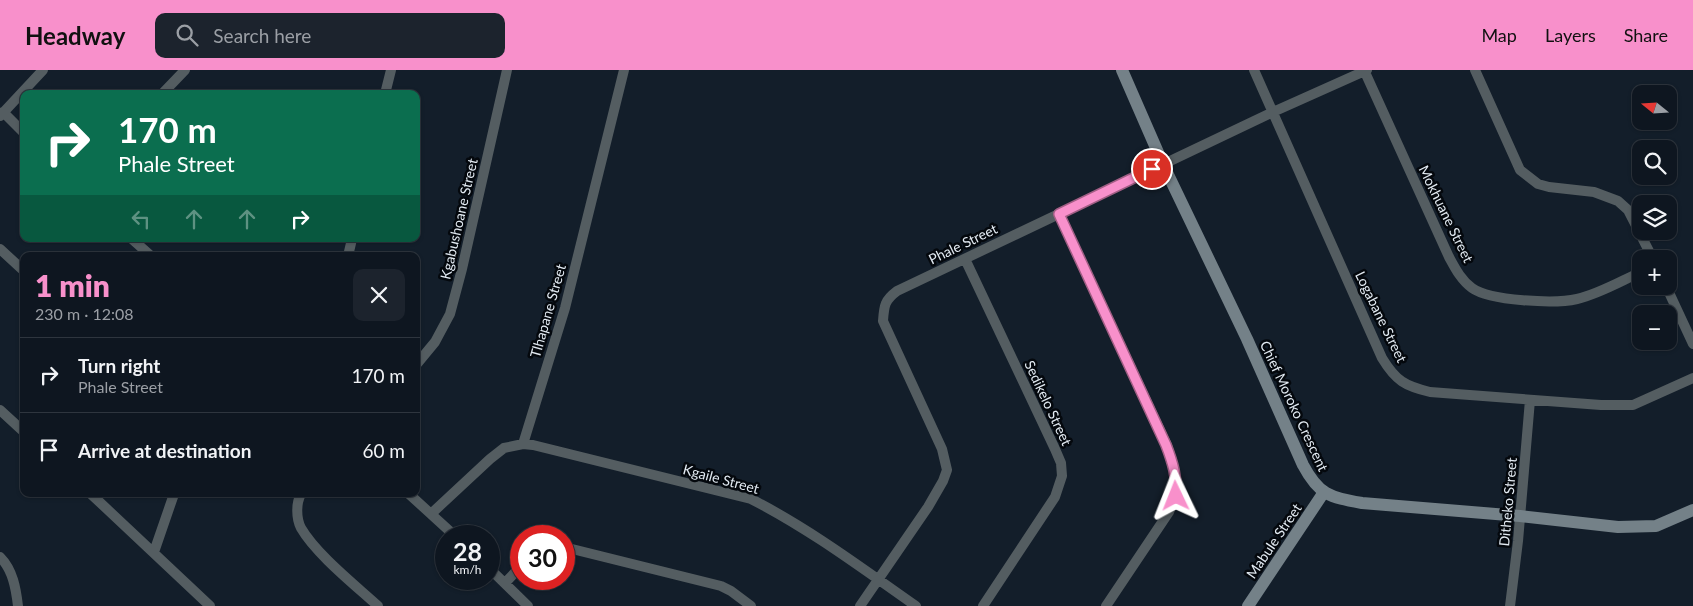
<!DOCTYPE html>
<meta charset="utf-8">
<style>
:root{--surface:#0e1620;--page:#1c232d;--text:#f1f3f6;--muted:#9b9fa5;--line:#2e353e;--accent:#f890cb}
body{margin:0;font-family:Lato,sans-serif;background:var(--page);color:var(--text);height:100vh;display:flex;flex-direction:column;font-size:19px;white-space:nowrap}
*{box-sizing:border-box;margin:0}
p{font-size:16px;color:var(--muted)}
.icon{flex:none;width:28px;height:28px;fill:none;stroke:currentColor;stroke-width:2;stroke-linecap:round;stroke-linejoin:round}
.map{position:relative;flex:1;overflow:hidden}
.side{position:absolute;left:20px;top:182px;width:400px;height:245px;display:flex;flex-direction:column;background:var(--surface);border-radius:10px;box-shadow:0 1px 4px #0004,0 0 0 1px var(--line)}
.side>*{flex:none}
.top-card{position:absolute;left:20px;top:20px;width:400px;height:152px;border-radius:10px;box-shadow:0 1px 4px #0004,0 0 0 1px var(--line);background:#0b6e4f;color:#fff;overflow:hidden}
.needle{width:32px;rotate:288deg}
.tools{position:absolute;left:1632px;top:15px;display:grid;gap:10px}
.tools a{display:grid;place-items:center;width:45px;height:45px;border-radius:10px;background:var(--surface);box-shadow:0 1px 4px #0004,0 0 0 1px var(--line);font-size:25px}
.speed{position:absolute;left:435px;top:455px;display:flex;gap:10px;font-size:25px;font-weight:700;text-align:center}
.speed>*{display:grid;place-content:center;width:65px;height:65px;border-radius:50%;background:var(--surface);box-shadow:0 1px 4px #0004,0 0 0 1px var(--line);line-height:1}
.speed small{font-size:12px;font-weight:400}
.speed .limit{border:8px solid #d22;background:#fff;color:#111}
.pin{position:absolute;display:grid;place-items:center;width:42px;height:42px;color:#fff;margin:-21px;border:2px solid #fff;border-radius:50%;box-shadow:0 1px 5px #0007}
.me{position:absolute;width:55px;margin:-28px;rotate:358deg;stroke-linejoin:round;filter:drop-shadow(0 0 4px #0008)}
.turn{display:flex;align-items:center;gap:18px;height:105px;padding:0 15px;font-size:22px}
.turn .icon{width:65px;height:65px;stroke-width:2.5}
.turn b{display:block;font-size:35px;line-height:42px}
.lanes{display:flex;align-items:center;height:48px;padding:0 15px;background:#0003;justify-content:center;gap:25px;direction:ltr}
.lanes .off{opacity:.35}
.round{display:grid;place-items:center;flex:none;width:52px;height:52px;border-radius:10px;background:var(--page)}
.summary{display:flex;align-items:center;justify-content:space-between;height:85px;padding:0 15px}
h1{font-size:30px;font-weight:800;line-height:38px;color:var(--accent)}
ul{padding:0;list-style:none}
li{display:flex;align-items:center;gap:15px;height:75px;padding:0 15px;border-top:1px solid var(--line)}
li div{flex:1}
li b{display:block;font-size:19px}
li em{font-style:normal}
header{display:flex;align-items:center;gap:30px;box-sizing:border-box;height:70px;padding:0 25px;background:var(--accent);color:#111}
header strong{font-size:24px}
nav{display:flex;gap:28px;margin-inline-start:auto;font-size:18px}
.search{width:350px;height:45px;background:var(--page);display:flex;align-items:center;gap:12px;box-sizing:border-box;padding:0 18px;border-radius:10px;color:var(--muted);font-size:19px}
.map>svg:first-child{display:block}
</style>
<header>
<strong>Headway</strong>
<div class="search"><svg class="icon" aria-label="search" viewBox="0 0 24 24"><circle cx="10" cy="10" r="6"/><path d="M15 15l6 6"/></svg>Search here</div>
<nav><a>Map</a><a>Layers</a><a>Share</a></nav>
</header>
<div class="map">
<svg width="1693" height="536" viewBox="0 0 1693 536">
<rect width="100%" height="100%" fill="#131e2a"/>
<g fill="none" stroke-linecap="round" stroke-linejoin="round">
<path stroke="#545d61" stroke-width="10" d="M 1254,0 L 1382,288 C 1396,311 1405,316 1430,322 L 1601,335 L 1633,335 L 1693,308
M 1364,0 L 1449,187 C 1455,198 1461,210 1472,218 C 1490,231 1555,234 1577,229 C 1599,224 1621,211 1641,202
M 1475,0 L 1520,100 L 1538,114 L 1549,117 L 1594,122 L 1618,131 L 1628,140 L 1653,189
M 162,24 L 185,0
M 385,24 L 391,0
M 3,42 L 24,63
M 0,46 L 43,0
M 1059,144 L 1167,375 C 1176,403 1181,414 1169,442 L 1106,536
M 132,169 L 151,186
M 0,179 L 24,201
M 348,186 L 352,169
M 965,189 L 1055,379 L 1061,393 L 1062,406 L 1055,427 L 983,536
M 1666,216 L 1693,274
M 416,295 L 435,272 L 450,244 L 462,199 L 507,0
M 0,340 L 24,362
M 523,374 L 565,238 L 624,0
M 91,424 L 210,536
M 301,424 C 296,433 296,448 301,458 C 316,484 355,515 378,536
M 409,424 L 455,466
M 432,443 L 490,389 L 504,378 L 523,374 L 533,375 L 751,429 C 810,459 863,499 916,536
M 564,477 L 721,516 L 731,521 L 751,536
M 154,482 L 174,424
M 0,487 C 13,500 16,519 18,536
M 489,498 L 528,536
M 505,513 L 521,496
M 860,536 L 928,437 L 943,411 L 947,400 L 942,379 L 883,251 C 884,235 885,230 897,221 L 1273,42 L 1367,0
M 1510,536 L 1518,471 L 1530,330"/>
<path stroke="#748188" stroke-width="12" d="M 1122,0 L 1163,94 L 1247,269 L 1303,395 C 1319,425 1329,427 1362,433 L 1520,446 L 1618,457 L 1656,456 L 1693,440
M 1248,536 L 1324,422"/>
</g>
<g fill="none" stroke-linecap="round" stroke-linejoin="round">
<g stroke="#a15e84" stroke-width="12">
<path id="route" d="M 1152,99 L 1059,144 L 1166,375 C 1173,393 1177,407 1176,426"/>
</g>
<use href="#route" stroke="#f890cb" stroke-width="9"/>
</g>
<g text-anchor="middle" stroke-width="5" stroke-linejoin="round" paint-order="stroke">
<g font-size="14" fill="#e3ebf3" stroke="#04080d">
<text transform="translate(1446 144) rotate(64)" y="5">Mokhuane Street</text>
<text transform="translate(459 149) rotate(-77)" y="5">Kgabushoane Street</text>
<text transform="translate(963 174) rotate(-26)" y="5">Phale Street</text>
<text transform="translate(548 241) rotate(-74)" y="5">Tlhapane Street</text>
<text transform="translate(1381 247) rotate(64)" y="5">Logabane Street</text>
<text transform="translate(1048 333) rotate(65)" y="5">Sedikelo Street</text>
<text transform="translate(1294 336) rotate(65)" y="5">Chief Moroko Crescent</text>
<text transform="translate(721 409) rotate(15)" y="5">Kgaile Street</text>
<text transform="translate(1508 432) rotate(-85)" y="5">Ditheko Street</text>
<text transform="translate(1274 471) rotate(-56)" y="5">Mabule Street</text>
</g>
</g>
</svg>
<div class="tools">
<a><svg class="needle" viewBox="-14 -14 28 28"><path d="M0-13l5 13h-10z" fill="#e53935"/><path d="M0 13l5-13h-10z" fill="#9b9fa5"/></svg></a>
<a><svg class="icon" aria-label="search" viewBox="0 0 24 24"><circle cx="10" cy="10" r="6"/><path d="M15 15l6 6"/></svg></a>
<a><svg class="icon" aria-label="layers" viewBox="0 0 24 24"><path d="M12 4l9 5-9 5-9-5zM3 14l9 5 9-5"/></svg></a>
<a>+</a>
<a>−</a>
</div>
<div class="speed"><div>28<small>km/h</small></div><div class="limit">30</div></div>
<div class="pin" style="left:1152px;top:99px;background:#d93025"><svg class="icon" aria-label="arrive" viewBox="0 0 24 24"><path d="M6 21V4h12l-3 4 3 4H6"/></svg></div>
<svg class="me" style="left:1176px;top:426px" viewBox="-20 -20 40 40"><path d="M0-17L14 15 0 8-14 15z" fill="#f890cb" stroke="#fff" stroke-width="4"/></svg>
<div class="top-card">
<div class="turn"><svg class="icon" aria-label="right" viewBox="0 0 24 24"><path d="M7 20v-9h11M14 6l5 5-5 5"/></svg><div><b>170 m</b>Phale Street</div></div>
<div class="lanes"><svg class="icon off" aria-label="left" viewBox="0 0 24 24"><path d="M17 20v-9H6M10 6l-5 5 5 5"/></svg><svg class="icon off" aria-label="ahead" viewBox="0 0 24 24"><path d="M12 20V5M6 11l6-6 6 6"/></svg><svg class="icon off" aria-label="ahead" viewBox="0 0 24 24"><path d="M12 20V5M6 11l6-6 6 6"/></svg><svg class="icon" aria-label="right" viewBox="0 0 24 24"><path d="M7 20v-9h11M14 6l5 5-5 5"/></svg></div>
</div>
<section class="side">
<div class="summary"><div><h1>1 min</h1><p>230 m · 12:08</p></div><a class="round"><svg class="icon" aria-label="close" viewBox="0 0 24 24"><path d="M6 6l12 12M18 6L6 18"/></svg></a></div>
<ul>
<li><svg class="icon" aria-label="right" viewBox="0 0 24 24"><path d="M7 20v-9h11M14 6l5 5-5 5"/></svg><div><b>Turn right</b><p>Phale Street</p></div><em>170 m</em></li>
<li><svg class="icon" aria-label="arrive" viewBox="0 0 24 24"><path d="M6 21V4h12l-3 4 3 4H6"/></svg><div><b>Arrive at destination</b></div><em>60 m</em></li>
</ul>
</section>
</div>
